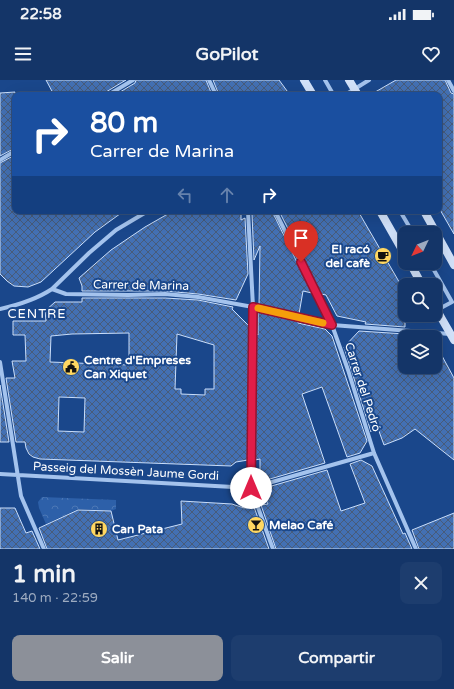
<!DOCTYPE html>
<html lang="es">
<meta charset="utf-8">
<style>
:root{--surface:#143568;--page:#1d3d6e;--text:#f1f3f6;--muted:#9dabc0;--line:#33507c;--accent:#8c9099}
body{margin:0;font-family:"Varela Round",sans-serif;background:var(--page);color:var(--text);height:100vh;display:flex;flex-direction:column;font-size:15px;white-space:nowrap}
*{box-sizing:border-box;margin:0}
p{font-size:13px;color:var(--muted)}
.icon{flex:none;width:22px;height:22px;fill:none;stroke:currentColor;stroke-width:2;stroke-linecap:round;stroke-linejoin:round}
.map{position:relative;height:469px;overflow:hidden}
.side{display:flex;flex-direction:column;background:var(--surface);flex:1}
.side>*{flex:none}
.hud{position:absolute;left:12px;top:12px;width:430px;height:122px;border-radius:8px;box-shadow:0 4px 16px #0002,0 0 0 1px var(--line);background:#1a4fa0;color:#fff;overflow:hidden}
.needle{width:26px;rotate:227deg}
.tools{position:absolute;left:398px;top:146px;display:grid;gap:8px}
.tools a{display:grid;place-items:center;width:44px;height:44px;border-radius:8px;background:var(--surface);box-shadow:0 4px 16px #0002,0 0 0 1px var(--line);font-size:20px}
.pin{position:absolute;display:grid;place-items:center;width:34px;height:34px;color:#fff;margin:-41px -17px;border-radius:50% 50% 50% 0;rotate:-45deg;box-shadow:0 0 4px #0007}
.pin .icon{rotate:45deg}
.me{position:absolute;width:44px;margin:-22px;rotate:0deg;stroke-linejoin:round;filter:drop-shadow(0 0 3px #0008)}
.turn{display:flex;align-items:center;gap:14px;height:84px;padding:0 12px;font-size:18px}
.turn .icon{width:52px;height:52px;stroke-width:2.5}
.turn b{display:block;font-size:28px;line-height:34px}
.lanes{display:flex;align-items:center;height:38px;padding:0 12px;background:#0003;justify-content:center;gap:20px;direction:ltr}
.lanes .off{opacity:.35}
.round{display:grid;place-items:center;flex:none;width:42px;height:42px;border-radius:8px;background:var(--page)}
.summary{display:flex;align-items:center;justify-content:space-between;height:68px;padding:0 12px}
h1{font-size:24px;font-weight:800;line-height:30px}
.action{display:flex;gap:8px;margin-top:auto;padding:8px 12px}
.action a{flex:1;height:46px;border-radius:8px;background:var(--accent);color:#fff;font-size:16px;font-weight:800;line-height:46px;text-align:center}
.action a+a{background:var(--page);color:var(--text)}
.status{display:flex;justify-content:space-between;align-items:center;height:28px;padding:0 20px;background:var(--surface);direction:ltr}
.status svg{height:11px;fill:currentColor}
header{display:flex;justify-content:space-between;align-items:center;height:52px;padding:0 12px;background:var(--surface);font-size:18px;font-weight:800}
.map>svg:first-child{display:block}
</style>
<div class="status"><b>22:58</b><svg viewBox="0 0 49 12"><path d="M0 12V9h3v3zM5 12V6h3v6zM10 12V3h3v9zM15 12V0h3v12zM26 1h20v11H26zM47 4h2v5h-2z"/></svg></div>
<header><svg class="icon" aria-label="menu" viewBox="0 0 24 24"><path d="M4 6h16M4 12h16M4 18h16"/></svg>GoPilot<svg class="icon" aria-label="heart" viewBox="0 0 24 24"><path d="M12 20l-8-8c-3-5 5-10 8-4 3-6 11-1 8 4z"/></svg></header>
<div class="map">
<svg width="454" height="469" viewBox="0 0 454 469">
<defs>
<pattern id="forest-crowns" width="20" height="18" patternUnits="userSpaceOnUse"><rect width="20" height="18" fill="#2d60a9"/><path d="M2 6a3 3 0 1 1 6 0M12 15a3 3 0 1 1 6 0" fill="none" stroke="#4c78b6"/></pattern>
<pattern id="building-cross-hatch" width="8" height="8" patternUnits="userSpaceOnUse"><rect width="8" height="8" fill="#4370b3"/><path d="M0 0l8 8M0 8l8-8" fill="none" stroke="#485c7a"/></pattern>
</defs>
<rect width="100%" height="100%" fill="#1a478b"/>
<path fill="url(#forest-crowns)" d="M 42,417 L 116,420 L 116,429 L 111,431 L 78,429 L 46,444 L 39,428 L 38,422 Z"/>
<path fill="url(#building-cross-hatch)" stroke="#cadefa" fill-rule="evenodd" d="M 46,0 L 126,0 L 106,12 L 105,15 L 54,15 Z
M 136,0 L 206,0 L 212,15 L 115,15 L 135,3 Z
M 213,0 L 279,0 L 290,15 L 219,15 Z
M 396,0 L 445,0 L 451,13 L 454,14 L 454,154 L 439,128 L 439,15 L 370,15 Z
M 15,12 L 15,68 L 0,76 L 0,13 Z
M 15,75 L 15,131 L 124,131 L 95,152 L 41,202 L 28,207 L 14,206 L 7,201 L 0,194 L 0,83 Z
M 173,131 L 241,131 L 241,140 L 245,138 L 248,194 L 236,220 L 198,214 L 165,211 L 82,211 L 82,206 L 79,198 L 111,170 L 145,147 Z
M 258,131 L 272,131 L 312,213 L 303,211 L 299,234 L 259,225 L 260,166 L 254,180 L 252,134 Z
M 279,131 L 358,131 L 405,212 L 405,247 L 365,244 L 366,242 L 337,236 L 326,215 L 321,214 Z
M 82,218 L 165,218 L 198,220 L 233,227 L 232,229 L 249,246 L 248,380 L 236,382 L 231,386 L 40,379 L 33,377 L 29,374 L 26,368 L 25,362 L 16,362 L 6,298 L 15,298 L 12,281 L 26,281 L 25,255 L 13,255 L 13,241 L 46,241 L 45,231 L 55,222 L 82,222 ZM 129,253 L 129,285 L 50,282 L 51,256 L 72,254 ZM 177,254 L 214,265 L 214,309 L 205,309 L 205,315 L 181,314 L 181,309 L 175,309 ZM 59,317 L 85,318 L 84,352 L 58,351 Z
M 258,232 L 298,241 L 298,243 L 325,249 L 332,256 L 367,361 L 360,373 L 347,377 L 322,307 L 302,314 L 325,383 L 263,401 L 260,398 L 260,379 L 255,380 L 256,253 L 258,255 Z
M 359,251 L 405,254 L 405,287 L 435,287 L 435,263 L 454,298 L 454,380 L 415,349 L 402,358 L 384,365 L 376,343 L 371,352 L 344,267 Z
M 0,305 L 9,362 L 0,362 Z
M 361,380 L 372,386 L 403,454 L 405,453 L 412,469 L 276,469 L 261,425 L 268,424 L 265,418 L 272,411 L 268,407 L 327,390 L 341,431 L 365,423 L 350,384 Z
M 181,421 L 232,424 L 244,428 L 254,427 L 269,469 L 47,469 L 39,448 L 78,430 L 111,431 L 118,460 L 182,444 Z
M 0,428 L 15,428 L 26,453 L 32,451 L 40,469 L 0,469 Z
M 454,433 L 454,469 L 419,469 L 412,450 Z"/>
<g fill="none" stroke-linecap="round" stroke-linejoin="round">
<path stroke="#a4c3ed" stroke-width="4" d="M 209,0 L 216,15
M 325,0 L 333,14
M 448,0 L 454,11
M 108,15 L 133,0
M 345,15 L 369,0
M 0,80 L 15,71
M 248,131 L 253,227 L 251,408 L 273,469
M 275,131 L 332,245 L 348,290 L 374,373 L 416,469
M 400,131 L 413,153
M 430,183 L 452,222 L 437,230
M 52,209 L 66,214 L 128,215 L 165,214 L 198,217 L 253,227 L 332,245 L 450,254
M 0,229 C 18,225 37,219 52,209 L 89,173 L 116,150 L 148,131
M 0,282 L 21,416 L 44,469
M 0,394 L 251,408 L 374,373"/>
<path stroke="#d1e1f9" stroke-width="8" d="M 304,0 L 313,15
M 349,0 L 358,15
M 380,131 L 405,175
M 424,131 L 454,185
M 410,183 L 422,205
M 435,227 L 454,260"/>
</g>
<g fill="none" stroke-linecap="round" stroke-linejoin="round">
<g stroke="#92132f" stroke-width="10">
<path id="route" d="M 251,408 L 253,227 L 332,245 L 301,182"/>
</g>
<use href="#route" stroke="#e11d48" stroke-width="7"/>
<path stroke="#f59e0b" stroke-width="7" d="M 258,228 L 323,243"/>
</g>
<defs>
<g id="cafe-disc" transform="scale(0.9)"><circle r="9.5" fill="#ffd761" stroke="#1a478b"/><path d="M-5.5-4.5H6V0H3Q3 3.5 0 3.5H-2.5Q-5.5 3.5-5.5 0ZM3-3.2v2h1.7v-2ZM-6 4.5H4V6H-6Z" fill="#111"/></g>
<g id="civic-disc" transform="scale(0.9)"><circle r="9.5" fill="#ffd761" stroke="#1a478b"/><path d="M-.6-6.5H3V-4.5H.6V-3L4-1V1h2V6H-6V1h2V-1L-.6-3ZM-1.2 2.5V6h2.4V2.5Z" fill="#111"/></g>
<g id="bar-disc" transform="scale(0.9)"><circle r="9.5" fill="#ffd761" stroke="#1a478b"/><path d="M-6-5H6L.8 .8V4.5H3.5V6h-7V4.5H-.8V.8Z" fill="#111"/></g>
<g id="building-disc" transform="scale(0.9)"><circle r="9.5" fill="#ffd761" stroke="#1a478b"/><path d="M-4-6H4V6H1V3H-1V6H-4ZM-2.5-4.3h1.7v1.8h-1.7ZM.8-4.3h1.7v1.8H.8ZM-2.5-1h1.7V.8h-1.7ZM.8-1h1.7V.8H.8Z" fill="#111"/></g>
</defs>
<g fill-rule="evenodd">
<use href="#cafe-disc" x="383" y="176"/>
<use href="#civic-disc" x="71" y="287"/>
<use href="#bar-disc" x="256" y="445"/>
<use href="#building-disc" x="99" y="449"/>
</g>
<g text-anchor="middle" stroke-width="4" stroke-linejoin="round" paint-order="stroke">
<g font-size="12" font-weight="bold" fill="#fff" stroke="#1a478b" text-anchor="start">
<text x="370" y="173" text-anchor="end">El racó<tspan x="370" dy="14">del cafè</tspan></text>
<text x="84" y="284">Centre d'Empreses<tspan x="84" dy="14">Can Xiquet</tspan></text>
<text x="269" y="449">Melao Café</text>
<text x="112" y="453">Can Pata</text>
</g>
<g font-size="12" fill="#fff" stroke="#1a478b">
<text transform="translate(141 205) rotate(1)" y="4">Carrer de Marina</text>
<text transform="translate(363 307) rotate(72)" y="4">Carrer del Pedró</text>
<text transform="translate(126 391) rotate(3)" y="4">Passeig del Mossèn Jaume Gordi</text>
</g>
<g font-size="13" letter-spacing="1" fill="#fff" stroke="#1a478b">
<text x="37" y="238">CENTRE</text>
</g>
</g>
</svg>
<div class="tools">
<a><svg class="needle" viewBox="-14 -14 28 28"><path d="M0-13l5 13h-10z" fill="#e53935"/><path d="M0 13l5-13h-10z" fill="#9dabc0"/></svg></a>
<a><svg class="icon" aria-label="search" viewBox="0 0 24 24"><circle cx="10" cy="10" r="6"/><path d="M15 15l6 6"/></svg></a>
<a><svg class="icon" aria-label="layers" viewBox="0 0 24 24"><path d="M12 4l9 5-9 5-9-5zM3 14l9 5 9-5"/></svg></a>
</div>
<div class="pin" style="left:301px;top:182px;background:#d93025"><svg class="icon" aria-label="arrive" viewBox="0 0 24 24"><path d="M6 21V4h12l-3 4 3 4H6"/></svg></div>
<svg class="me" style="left:251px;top:408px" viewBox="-20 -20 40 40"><circle r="19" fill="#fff"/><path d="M0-13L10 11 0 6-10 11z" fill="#e11d48"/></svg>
<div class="hud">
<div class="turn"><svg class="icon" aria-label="right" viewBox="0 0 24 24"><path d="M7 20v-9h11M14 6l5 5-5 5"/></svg><div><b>80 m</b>Carrer de Marina</div></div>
<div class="lanes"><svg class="icon off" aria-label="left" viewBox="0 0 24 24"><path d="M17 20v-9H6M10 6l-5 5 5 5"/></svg><svg class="icon off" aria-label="ahead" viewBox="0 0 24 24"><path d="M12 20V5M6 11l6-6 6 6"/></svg><svg class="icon" aria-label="right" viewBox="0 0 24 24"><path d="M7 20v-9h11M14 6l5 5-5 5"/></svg></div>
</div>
</div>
<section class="side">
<div class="summary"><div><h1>1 min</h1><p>140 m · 22:59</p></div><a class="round"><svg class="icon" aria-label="close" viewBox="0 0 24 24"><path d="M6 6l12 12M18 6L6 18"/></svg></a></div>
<div class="action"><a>Salir</a><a>Compartir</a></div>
</section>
